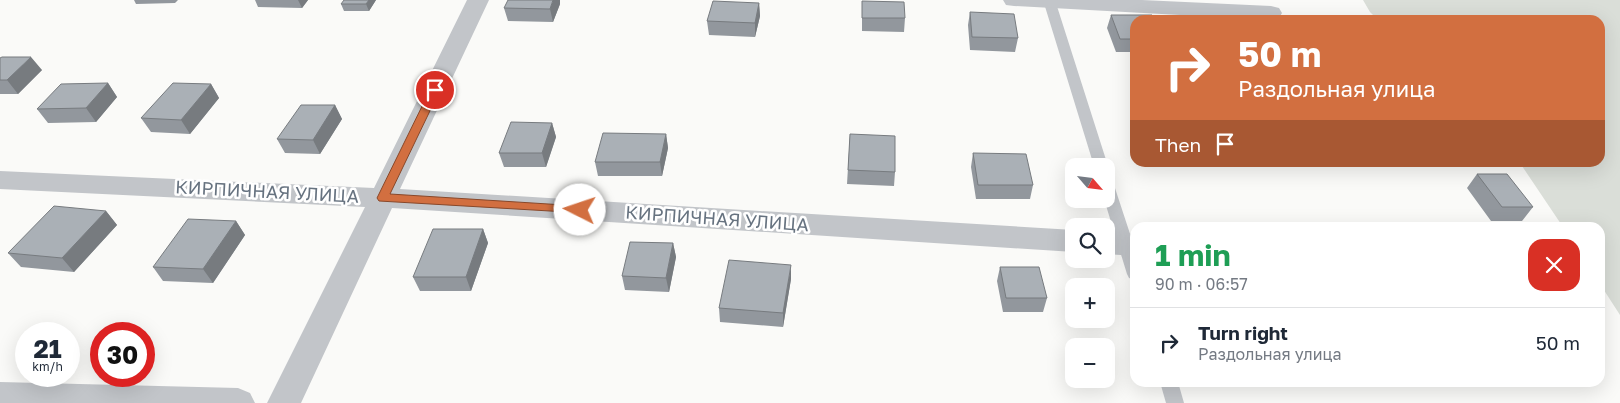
<!DOCTYPE html>
<meta charset="utf-8">
<style>
:root{--surface:#fff;--page:#f6f6f7;--text:#1f2937;--muted:#747a83;--line:#e0e1e3}
body{margin:0;font-family:"Golos Text",sans-serif;background:var(--page);color:var(--text);height:100vh;display:flex;flex-direction:column;font-size:19px;white-space:nowrap}
*{box-sizing:border-box;margin:0}
p{font-size:16px;color:var(--muted)}
.icon{flex:none;width:28px;height:28px;fill:none;stroke:currentColor;stroke-width:2;stroke-linecap:round;stroke-linejoin:round}
.map{position:relative;flex:1;overflow:hidden}
.details{position:absolute;left:1130px;top:222px;width:475px;height:165px;display:flex;flex-direction:column;background:var(--surface);border-radius:15px;box-shadow:0 5px 20px #0002}
.details>*{flex:none}
.top-card{position:absolute;left:1130px;top:15px;width:475px;height:152px;border-radius:15px;box-shadow:0 5px 20px #0002;background:#d26f40;color:#fff;overflow:hidden}
.needle{width:32px;rotate:118deg}
.fabs{position:absolute;left:1065px;top:158px;display:grid;gap:10px}
.fabs a{display:grid;place-items:center;width:50px;height:50px;border-radius:10px;background:var(--surface);box-shadow:0 5px 20px #0002;font-size:25px}
.speed{position:absolute;left:15px;top:322px;display:flex;gap:10px;font-size:25px;font-weight:700;text-align:center}
.speed>*{display:grid;place-content:center;width:65px;height:65px;border-radius:50%;background:var(--surface);box-shadow:0 5px 20px #0002;line-height:1}
.speed small{font-size:12px;font-weight:400}
.speed .limit{border:8px solid #d22;background:#fff;color:#111}
.pin{position:absolute;display:grid;place-items:center;width:42px;height:42px;color:#fff;margin:-21px;border:2px solid #fff;border-radius:50%;box-shadow:0 1px 5px #0007}
.me{position:absolute;width:55px;margin:-28px;rotate:274deg;stroke-linejoin:round;filter:drop-shadow(0 0 4px #0008)}
.turn{display:flex;align-items:center;gap:18px;height:105px;padding:0 25px;font-size:22px}
.turn .icon{width:65px;height:65px;stroke-width:2.5}
.turn b{display:block;font-size:35px;line-height:42px}
.then{display:flex;align-items:center;height:48px;padding:0 25px;background:#0003;gap:10px;font-size:19px}
.round{display:grid;place-items:center;flex:none;width:52px;height:52px;border-radius:15px;background:var(--page)}
.head{display:flex;align-items:center;justify-content:space-between;height:85px;padding:0 25px}
h1{font-size:30px;font-weight:700;line-height:38px;color:#1e9e55}
ul{padding:0;list-style:none}
li{display:flex;align-items:center;gap:15px;height:70px;padding:0 25px;border-top:1px solid var(--line)}
li div{flex:1}
li b{display:block;font-size:19px}
li em{font-style:normal}
.map>svg:first-child{display:block}
</style>
<div class="map">
<svg width="1620" height="403" viewBox="0 0 1620 403">
<rect width="100%" height="100%" fill="#fafaf8"/>
<path fill="#daded8" d="M 1363,0 L 1620,0 L 1620,315 L 1600,284 L 1600,228 L 1563,227 L 1520,163 L 1600,162 L 1600,20 L 1378,20 L 1370,12 Z"/>
<g fill="none" stroke-linecap="round" stroke-linejoin="round">
<path fill="#c2c5c9" fill-rule="evenodd" d="M 1043,0 L 1055,0 L 1108,166 L 1106,169 L 1106,166 L 1094,166 Z
M 1106,177 L 1111,178 L 1113,182 L 1135,249 L 1135,280 L 1129,278 L 1127,274 L 1104,199 L 1106,199 Z
M 1160,382 L 1178,382 L 1184,403 L 1166,403 Z"/>
<path fill="#c2c5c9" fill-rule="evenodd" d="M 467,0 L 489,0 L 400,189 L 1074,230 L 1074,252 L 392,208 L 301,403 L 267,403 L 365,207 L 0,189 L 0,171 L 374,188 Z
M 1003,0 L 1142,0 L 1271,6 L 1279,8 L 1282,13 L 1279,18 L 1271,20 L 1014,6 L 1006,5 Z
M 1106,232 L 1135,234 L 1135,256 L 1106,254 Z
M 0,382 L 238,388 L 250,393 L 255,403 L 0,403 Z"/>
</g>
<path fill="#92979d" d="M 134,0 L 178,0 L 175,3 L 136,4 Z
M 255,0 L 308,0 L 302,8 L 258,7 Z
M 376,0 L 369,11 L 344,11 L 341,4 Z
M 862,1 L 905,18 L 904,32 L 862,31 Z
M 759,3 L 760,16 L 755,37 L 709,35 L 707,21 Z
M 560,4 L 553,22 L 508,21 L 504,8 Z
M 970,12 L 1018,38 L 1015,52 L 970,50 L 968,25 Z
M 1111,15 L 1135,20 L 1135,52 L 1116,52 L 1107,28 Z
M 0,58 L 42,70 L 18,94 L 0,94 Z
M 108,83 L 117,97 L 96,122 L 48,123 L 37,109 Z
M 211,84 L 219,98 L 190,134 L 151,132 L 141,118 Z
M 335,105 L 342,119 L 320,154 L 285,153 L 277,139 Z
M 552,123 L 556,137 L 546,167 L 504,167 L 499,153 Z
M 666,134 L 668,148 L 662,176 L 598,176 L 595,162 Z
M 850,134 L 895,172 L 894,186 L 847,184 Z
M 973,153 L 1033,185 L 1030,199 L 976,199 L 971,167 Z
M 1477,174 L 1533,207 L 1522,221 L 1491,221 L 1467,188 Z
M 106,211 L 117,225 L 74,272 L 21,267 L 8,253 Z
M 236,221 L 245,235 L 213,283 L 163,281 L 153,267 Z
M 483,229 L 488,243 L 471,291 L 420,291 L 413,277 Z
M 673,243 L 676,257 L 669,292 L 625,290 L 622,276 Z
M 1000,267 L 1047,298 L 1043,312 L 1003,312 L 997,281 Z
M 791,279 L 783,327 L 720,322 L 719,308 Z"/>
<path fill="#777b7f" d="M 298,0 L 308,0 L 302,8 Z
M 369,0 L 376,0 L 369,11 L 366,4 Z
M 553,0 L 560,0 L 560,4 L 553,22 L 550,9 Z
M 759,3 L 760,16 L 755,37 L 755,23 Z
M 31,57 L 42,70 L 18,94 L 7,80 Z
M 108,83 L 117,97 L 96,122 L 86,108 Z
M 211,84 L 219,98 L 190,134 L 181,120 Z
M 335,105 L 342,119 L 320,154 L 313,140 Z
M 552,123 L 556,137 L 546,167 L 542,153 Z
M 666,134 L 668,148 L 662,176 L 660,162 Z
M 106,211 L 117,225 L 74,272 L 62,258 Z
M 236,221 L 245,235 L 213,283 L 203,269 Z
M 483,229 L 488,243 L 471,291 L 466,277 Z
M 673,243 L 676,257 L 669,292 L 666,278 Z
M 791,265 L 791,279 L 783,327 L 783,313 Z"/>
<path fill="#aab0b6" stroke="#777b7f" d="M 344,0 L 369,0 L 366,4 L 341,4 Z
M 508,0 L 553,0 L 550,9 L 504,8 Z
M 713,1 L 759,3 L 755,23 L 707,21 Z
M 862,1 L 904,2 L 905,18 L 862,18 Z
M 970,12 L 1014,14 L 1018,38 L 972,37 Z
M 1111,15 L 1152,15 L 1154,20 L 1135,20 L 1135,39 L 1120,39 Z
M 2,57 L 31,57 L 7,80 L 0,80 L 0,58 Z
M 108,83 L 86,108 L 37,109 L 61,84 Z
M 173,83 L 211,84 L 181,120 L 141,118 Z
M 301,105 L 335,105 L 313,140 L 277,139 Z
M 511,122 L 552,123 L 542,153 L 499,153 Z
M 603,133 L 666,134 L 660,162 L 595,162 Z
M 850,134 L 895,136 L 895,172 L 848,170 Z
M 973,153 L 1026,154 L 1033,185 L 978,185 Z
M 1477,174 L 1507,174 L 1533,207 L 1502,207 Z
M 54,206 L 106,211 L 62,258 L 8,253 Z
M 188,219 L 236,221 L 203,269 L 153,267 Z
M 433,229 L 483,229 L 466,277 L 413,277 Z
M 630,242 L 673,243 L 666,278 L 622,276 Z
M 729,260 L 791,265 L 783,313 L 719,308 Z
M 1000,267 L 1039,267 L 1047,298 L 1006,298 Z"/>
<path fill="#d26f40" stroke="#88482a" d="M 435,87 L 440,90 L 390,194 L 580,206 L 584,207 L 586,210 L 584,213 L 379,201 L 377,198 L 430,90 Z"/>
<g text-anchor="middle" stroke-width="5" stroke-linejoin="round" paint-order="stroke">
<g font-size="18" fill="#677380" stroke="#fff">
<text transform="translate(267 192) rotate(3)" y="6">КИРПИЧНАЯ УЛИЦА</text>
<text transform="translate(717 219) rotate(4)" y="6">КИРПИЧНАЯ УЛИЦА</text>
</g>
</g>
</svg>
<div class="fabs">
<a><svg class="needle" viewBox="-14 -14 28 28"><path d="M0-13l5 13h-10z" fill="#e53935"/><path d="M0 13l5-13h-10z" fill="#747a83"/></svg></a>
<a><svg class="icon" aria-label="search" viewBox="0 0 24 24"><circle cx="10" cy="10" r="6"/><path d="M15 15l6 6"/></svg></a>
<a>+</a>
<a>−</a>
</div>
<div class="speed"><div>21<small>km/h</small></div><div class="limit">30</div></div>
<div class="pin" style="left:435px;top:90px;background:#d93025"><svg class="icon" aria-label="arrive" viewBox="0 0 24 24"><path d="M6 21V4h12l-3 4 3 4H6"/></svg></div>
<svg class="me" style="left:580px;top:210px" viewBox="-20 -20 40 40"><circle r="19" fill="#fff"/><path d="M0-13L10 11 0 6-10 11z" fill="#d26f40"/></svg>
<div class="top-card">
<div class="turn"><svg class="icon" aria-label="right" viewBox="0 0 24 24"><path d="M7 20v-9h11M14 6l5 5-5 5"/></svg><div><b>50 m</b>Раздольная улица</div></div>
<div class="then">Then<svg class="icon" aria-label="arrive" viewBox="0 0 24 24"><path d="M6 21V4h12l-3 4 3 4H6"/></svg></div>
</div>
<section class="details">
<div class="head"><div><h1>1 min</h1><p>90 m · 06:57</p></div><a class="round" style="background:#d93025;color:#fff"><svg class="icon" aria-label="close" viewBox="0 0 24 24"><path d="M6 6l12 12M18 6L6 18"/></svg></a></div>
<ul>
<li><svg class="icon" aria-label="right" viewBox="0 0 24 24"><path d="M7 20v-9h11M14 6l5 5-5 5"/></svg><div><b>Turn right</b><p>Раздольная улица</p></div><em>50 m</em></li>
</ul>
</section>
</div>
